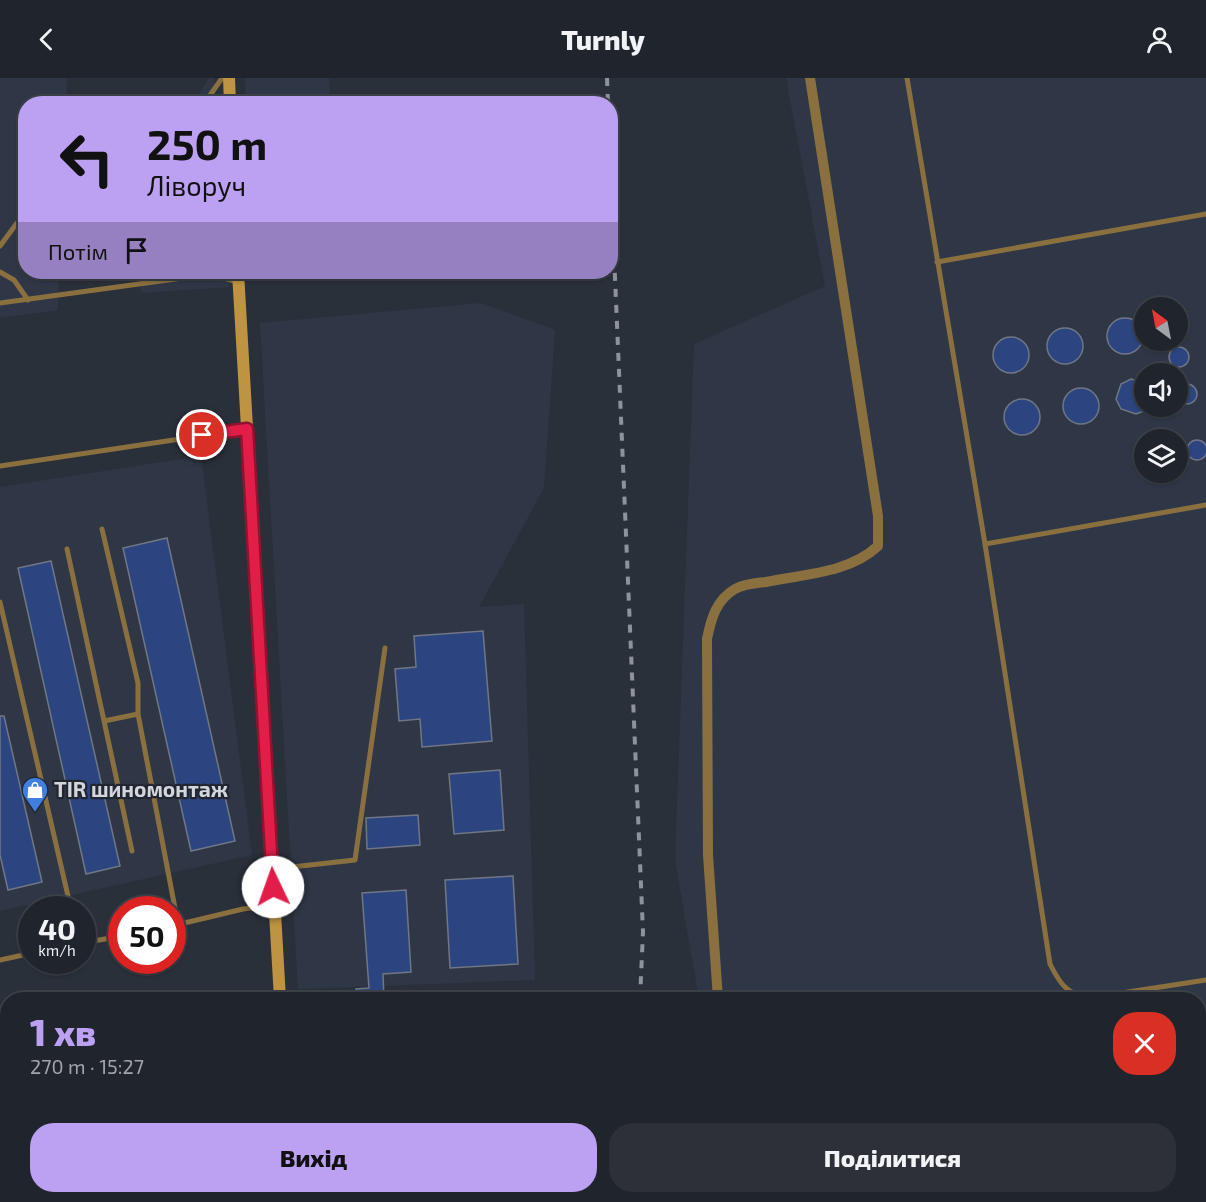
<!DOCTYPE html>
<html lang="uk">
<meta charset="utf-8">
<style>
:root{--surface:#20242c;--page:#2d3038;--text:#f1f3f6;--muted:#a2a4a9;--line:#3d4148;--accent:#bca0f2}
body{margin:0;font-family:"Exo 2",sans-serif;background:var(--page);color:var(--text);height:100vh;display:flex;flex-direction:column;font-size:22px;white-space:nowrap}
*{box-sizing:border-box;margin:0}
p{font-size:20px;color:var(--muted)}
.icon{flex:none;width:33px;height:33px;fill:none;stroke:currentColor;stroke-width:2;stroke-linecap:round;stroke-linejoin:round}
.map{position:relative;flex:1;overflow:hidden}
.side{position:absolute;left:0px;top:914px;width:1206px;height:212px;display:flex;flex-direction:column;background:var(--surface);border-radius:24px 24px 0 0;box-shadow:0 2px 4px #0004,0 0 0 2px var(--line)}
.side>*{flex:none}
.guide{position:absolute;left:18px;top:18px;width:600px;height:183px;border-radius:24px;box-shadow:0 2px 4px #0004,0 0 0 2px var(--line);background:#bca0f2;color:#111;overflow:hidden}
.needle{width:39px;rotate:328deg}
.tools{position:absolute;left:1134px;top:219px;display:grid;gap:12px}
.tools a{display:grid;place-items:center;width:54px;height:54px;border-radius:50%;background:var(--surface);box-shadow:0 2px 4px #0004,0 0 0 2px var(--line);font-size:30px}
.speed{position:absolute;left:18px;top:818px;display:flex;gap:12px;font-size:30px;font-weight:700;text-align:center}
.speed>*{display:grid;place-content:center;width:78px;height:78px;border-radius:50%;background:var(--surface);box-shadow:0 2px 4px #0004,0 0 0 2px var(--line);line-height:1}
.speed small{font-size:15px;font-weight:400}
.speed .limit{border:9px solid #d22;background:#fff;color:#111}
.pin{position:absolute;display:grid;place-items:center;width:51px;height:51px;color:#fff;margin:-26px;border:3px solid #fff;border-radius:50%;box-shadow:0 2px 6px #0007}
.me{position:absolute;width:66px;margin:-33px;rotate:357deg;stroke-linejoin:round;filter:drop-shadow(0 0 4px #0008)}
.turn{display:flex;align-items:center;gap:21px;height:126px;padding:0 30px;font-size:27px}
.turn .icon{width:78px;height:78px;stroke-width:2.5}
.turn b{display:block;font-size:42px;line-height:51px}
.then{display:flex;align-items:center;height:57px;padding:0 30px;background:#0003;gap:12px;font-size:22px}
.round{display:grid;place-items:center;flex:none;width:63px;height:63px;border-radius:24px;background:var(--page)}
.summary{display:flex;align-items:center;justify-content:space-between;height:102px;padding:0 30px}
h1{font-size:36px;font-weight:800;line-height:45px;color:var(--accent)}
.cta{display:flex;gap:12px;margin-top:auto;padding:12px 30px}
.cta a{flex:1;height:69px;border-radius:24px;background:var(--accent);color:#111;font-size:24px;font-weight:800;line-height:69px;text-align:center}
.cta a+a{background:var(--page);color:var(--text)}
header{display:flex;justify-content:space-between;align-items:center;height:78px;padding:0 30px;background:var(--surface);font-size:27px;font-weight:800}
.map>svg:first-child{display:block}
</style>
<header><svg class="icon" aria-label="back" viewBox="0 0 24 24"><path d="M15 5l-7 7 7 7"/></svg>Turnly<svg class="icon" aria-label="person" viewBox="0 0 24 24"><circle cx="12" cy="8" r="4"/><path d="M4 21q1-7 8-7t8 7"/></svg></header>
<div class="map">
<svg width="1206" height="1124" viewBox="0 0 1206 1124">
<rect width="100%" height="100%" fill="#2a303a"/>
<path fill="#2f3747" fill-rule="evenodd" d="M 0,0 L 67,0 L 66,25 L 26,26 L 26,194 L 59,194 L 58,232 L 0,240 Z
M 209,0 L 214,0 L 216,25 L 193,26 Z
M 245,0 L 329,0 L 331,25 L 246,25 Z
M 786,0 L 1206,0 L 1206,1124 L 734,1124 L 733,1118 L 1198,1118 L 1198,921 L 699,921 L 675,782 L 694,266 L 825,208 ZM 1144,230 L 1178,230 L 1178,262 L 1144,262 ZM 1144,296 L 1178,296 L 1178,328 L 1144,328 ZM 1144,362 L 1178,362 L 1178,394 L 1144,394 Z
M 140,194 L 228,194 L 229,209 L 141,215 Z
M 481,225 L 555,252 L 544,410 L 479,529 L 524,526 L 535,902 L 298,911 L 260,245 Z
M 201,378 L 252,777 L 0,833 L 0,409 Z"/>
<path fill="#2c4580" stroke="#707683" stroke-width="1.5" d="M1107 258a18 18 0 1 1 36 0a18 18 0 1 1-36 0Z
M1047 268a18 18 0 1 1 36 0a18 18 0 1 1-36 0Z
M993 277a18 18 0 1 1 36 0a18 18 0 1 1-36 0Z
M1169 279a10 10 0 1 1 20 0a10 10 0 1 1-20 0Z
M 1131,301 L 1144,305 L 1144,333 L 1136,336 L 1121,331 L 1116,321 L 1121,306 Z
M1177 316a10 10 0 1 1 20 0a10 10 0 1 1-20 0Z
M1063 328a18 18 0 1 1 36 0a18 18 0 1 1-36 0Z
M1004 339a18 18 0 1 1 36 0a18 18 0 1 1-36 0Z
M1187 372a10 10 0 1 1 20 0a10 10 0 1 1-20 0Z
M 167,460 L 235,763 L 191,773 L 123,470 Z
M 51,483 L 120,788 L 86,796 L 18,490 Z
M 483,553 L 492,663 L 422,669 L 420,641 L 399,643 L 395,591 L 416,589 L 414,558 Z
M 0,638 L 4,638 L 42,804 L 8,812 L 0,777 Z
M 500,692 L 504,752 L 454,756 L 449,696 Z
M 418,737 L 420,767 L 367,771 L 366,740 Z
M 513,798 L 518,886 L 450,890 L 445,802 Z
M 406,812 L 411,894 L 383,896 L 384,921 L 357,921 L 356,911 L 369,910 L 362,815 Z"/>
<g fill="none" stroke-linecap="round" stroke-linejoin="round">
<path stroke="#8b703f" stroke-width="5" d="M 907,0 L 985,466 L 1050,886 C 1060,906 1067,916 1089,920 L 1206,902
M 204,26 L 222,0
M 0,168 L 17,145
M 937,184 L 1206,136
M 0,194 L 14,202 L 28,222
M 0,225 L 212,196 L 237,204
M 0,388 L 247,351
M 102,451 L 138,605 L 138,636 L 178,846
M 985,466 L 1206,427
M 67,471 L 132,773
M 0,524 L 71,831
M 104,643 L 138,636
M 274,791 L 355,782 L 385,570
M 172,848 L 243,831 L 274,827
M 82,865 L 122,858
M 0,882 L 32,875"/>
<path stroke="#8b703f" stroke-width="10" d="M 718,921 L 708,777 L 707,561 C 711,541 716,522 735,511 C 743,506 757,505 766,504 C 805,496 849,495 878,468 L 878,438 L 810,0
M 736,1118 L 738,1124"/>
<path stroke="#be9341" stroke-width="12" d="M 229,0 L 230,26
M 238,194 L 280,921
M 290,1118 L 291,1124
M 585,1118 L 586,1124"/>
<path stroke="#8e939b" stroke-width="4" stroke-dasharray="8 8" stroke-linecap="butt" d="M 607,0 L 608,26
M 610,83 L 643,854 L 640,921
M 646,1118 L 647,1124
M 778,1124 L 779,1118"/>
</g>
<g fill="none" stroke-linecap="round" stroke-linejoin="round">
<g stroke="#92132f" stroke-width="15">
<path id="route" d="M 202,357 L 247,351 L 273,809"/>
</g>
<use href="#route" stroke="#e11d48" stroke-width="10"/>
</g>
<defs>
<g id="shop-pin" transform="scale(1.35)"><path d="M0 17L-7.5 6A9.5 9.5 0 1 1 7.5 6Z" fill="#3f7fe0" stroke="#212630"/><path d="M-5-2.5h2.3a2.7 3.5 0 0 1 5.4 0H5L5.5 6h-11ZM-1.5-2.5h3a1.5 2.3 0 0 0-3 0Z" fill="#fff"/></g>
</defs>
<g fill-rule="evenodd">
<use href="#shop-pin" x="35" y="712"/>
</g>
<g text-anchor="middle" stroke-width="4.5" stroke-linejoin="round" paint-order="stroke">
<g font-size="21" font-weight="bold" fill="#d3d6dd" stroke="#212630" text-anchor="start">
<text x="54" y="719">TIR шиномонтаж</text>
</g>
</g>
</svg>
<div class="tools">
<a><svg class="needle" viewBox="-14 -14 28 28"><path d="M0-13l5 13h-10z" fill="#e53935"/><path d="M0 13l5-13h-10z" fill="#a2a4a9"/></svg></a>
<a><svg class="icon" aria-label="sound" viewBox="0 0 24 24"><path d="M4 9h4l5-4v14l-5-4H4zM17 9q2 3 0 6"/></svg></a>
<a><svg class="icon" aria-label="layers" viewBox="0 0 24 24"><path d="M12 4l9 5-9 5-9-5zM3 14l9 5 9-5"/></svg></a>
</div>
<div class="speed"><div>40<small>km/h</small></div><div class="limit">50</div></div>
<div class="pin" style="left:202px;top:357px;background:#d93025"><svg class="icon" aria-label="arrive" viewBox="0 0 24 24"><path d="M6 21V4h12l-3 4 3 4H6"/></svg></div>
<svg class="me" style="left:273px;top:809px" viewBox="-20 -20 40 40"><circle r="19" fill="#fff"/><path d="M0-13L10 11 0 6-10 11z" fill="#e11d48"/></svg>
<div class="guide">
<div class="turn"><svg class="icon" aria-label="left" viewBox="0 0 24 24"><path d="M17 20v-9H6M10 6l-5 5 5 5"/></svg><div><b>250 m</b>Ліворуч</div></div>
<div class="then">Потім<svg class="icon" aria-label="arrive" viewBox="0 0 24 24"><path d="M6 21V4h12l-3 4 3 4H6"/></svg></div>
</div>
<section class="side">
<div class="summary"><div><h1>1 хв</h1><p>270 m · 15:27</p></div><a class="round" style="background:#d93025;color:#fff"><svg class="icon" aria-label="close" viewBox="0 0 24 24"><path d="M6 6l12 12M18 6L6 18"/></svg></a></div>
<div class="cta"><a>Вихід</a><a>Поділитися</a></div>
</section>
</div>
